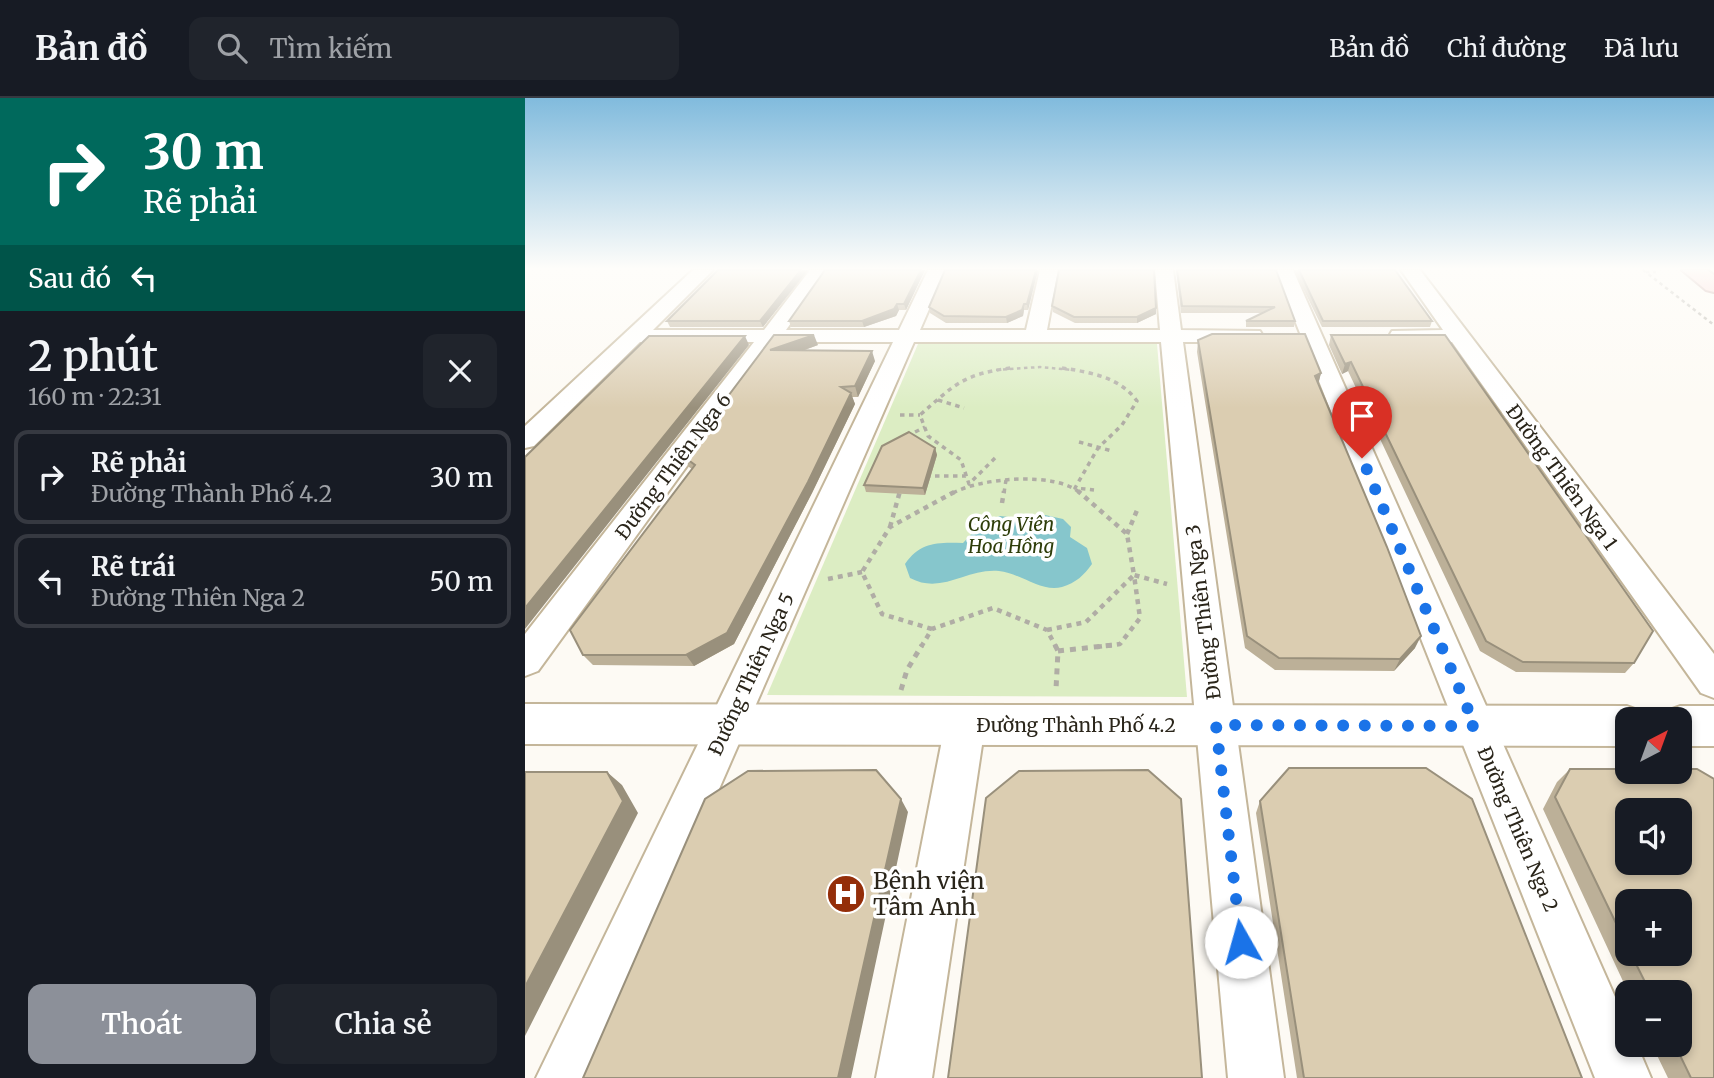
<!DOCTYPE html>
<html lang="vi">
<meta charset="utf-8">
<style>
:root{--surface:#171b24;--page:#20242c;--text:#f1f3f6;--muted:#9ea1a6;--line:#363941;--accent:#8c9099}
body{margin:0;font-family:Merriweather,serif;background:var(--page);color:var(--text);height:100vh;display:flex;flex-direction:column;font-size:26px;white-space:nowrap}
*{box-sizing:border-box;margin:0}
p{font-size:23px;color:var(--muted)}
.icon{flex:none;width:38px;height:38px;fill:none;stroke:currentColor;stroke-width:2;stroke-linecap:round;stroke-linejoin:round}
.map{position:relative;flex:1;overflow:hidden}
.panel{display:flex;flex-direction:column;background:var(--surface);width:525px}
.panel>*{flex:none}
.top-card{background:#00695c;color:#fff;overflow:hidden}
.needle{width:46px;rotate:41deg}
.controls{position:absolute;left:1090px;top:609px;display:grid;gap:14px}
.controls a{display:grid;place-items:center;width:77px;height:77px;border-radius:14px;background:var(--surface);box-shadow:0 4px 10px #0003;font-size:35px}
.pin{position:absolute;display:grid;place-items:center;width:60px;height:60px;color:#fff;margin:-72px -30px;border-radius:50% 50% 50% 0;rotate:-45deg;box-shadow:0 0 7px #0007}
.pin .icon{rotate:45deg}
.me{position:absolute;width:77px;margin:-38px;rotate:353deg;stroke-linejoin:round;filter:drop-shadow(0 0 5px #0008)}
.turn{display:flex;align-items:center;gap:24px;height:147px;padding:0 28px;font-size:32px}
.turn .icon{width:91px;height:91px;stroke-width:2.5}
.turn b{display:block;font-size:49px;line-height:60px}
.then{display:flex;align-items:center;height:66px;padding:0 28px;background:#0003;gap:14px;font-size:26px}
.round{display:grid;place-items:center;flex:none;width:74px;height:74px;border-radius:14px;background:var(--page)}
.summary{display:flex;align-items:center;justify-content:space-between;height:119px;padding:0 28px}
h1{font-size:42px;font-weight:600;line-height:52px}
.action{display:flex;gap:14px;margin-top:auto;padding:14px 28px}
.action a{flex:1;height:80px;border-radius:14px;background:var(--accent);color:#fff;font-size:28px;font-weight:600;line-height:80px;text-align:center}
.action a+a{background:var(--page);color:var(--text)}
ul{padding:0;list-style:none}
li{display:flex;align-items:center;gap:21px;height:94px;margin:0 14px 10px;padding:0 14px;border:4px solid var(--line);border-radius:14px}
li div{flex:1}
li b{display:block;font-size:26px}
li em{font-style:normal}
header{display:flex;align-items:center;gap:42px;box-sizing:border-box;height:98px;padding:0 35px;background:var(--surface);border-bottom:2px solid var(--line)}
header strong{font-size:33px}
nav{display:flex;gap:38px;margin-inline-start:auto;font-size:24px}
.search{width:490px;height:63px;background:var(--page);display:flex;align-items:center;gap:18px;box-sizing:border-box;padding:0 24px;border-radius:14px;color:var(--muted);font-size:26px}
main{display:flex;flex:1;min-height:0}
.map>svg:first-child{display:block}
</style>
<header>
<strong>Bản đồ</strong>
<div class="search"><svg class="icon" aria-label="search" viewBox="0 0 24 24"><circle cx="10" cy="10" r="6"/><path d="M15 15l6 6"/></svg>Tìm kiếm</div>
<nav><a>Bản đồ</a><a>Chỉ đường</a><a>Đã lưu</a></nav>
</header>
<main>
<section class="panel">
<div class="top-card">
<div class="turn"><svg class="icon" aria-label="right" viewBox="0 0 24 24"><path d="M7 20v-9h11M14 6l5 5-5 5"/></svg><div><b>30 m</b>Rẽ phải</div></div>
<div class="then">Sau đó<svg class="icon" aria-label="left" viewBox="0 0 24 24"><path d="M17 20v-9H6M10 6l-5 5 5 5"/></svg></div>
</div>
<div class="summary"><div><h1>2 phút</h1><p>160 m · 22:31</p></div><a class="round"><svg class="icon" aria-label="close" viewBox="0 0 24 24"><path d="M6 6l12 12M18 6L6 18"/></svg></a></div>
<ul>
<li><svg class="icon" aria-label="right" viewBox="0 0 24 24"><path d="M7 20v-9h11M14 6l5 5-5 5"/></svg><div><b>Rẽ phải</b><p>Đường Thành Phố 4.2</p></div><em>30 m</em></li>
<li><svg class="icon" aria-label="left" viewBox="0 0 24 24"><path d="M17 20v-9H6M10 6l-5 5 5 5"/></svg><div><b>Rẽ trái</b><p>Đường Thiên Nga 2</p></div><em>50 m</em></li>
</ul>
<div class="action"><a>Thoát</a><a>Chia sẻ</a></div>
</section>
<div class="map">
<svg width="1189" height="980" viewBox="0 0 1189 980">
<rect width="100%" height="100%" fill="#fdfaf4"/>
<path fill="#dcedc3" d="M 393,246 L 632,246 L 662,599 L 242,597 Z"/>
<path fill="#86c6cc" d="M 520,417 L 538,421 L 546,429 L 545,439 L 562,450 L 567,466 C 559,477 551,485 537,489 C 517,495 495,475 474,473 C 441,470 417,497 385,480 L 380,466 C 395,444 413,444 438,445 L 458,424 L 475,418 L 503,421 Z"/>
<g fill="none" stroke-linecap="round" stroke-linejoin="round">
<g stroke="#c4b69a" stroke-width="4">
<path id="minor" d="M 168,172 L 188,172 L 128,232 L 239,232 L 285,172 L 304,172 L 261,232 L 374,232 L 403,172 L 421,172 L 395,232 L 501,232 L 515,172 L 533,172 L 522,232 L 635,232 L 630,172 L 648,172 L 656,232 L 735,233 L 738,238 L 735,243 L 727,244 L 658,244 L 759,980 L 703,980 L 636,244 L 389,244 L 68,980 L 11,980 L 368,244 L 252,244 L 13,573 L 0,578 L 0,536 L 229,244 L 115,244 L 9,348 L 0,350 L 0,328 Z
M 750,172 L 768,172 L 1102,926 L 1102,947 L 1112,947 L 1126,980 L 1070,980 Z
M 876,172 L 895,172 L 1189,556 L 1189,600 L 1176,595 L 927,244 L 867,243 L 864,238 L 867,233 L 918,232 Z
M 440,610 L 454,615 L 460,627 L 407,980 L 351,980 L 420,627 L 426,615 Z"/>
</g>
<g stroke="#c4b69a" stroke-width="4">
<path id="tertiary" d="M 0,606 L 1102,608 L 1118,614 L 1122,621 L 1102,621 L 1102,648 L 0,646 Z
M 1155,608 L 1189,608 L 1189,648 L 1155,648 L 1155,621 L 1135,621 L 1139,614 Z"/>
</g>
<g stroke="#b18480" stroke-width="4">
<path id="trunk" d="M 1157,172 L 1182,172 L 1189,177 L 1189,194 L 1181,192 Z"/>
</g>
<path stroke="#b0ada5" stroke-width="2.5" stroke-dasharray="3.5 3.5" stroke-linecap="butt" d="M 1118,172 L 1189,227
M 1121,174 L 1131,174
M 471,272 L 515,269 L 548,272"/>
<path stroke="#b0ada5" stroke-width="3.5" stroke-dasharray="4.5 4.5" stroke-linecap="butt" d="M 537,270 C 564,274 595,279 612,303 L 597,327 L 573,350 L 550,390 L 569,392
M 413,302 L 439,310
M 375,317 L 395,317
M 382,338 L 400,329
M 554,344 L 587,353
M 470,360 L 444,386 L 436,362 L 403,338 L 395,317 C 429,287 438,276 486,270
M 401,378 L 441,378
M 375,395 L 376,390
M 428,395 C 455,380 531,373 555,395
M 479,395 L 481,382"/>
<path stroke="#b0ada5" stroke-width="4.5" stroke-dasharray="5 5" stroke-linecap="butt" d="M 477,405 L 479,393
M 365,429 L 375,393
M 602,436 L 613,410
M 303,481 L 337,474
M 407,531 L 357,516 L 337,474 L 365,429 L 431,393
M 522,532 L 561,524 L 609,477 L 602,436 L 553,393
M 396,549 L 407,531 L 468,510 L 522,532 L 531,549
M 572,549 L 595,546 L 615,520 L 609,477 L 642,486"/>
<path stroke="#b0ada5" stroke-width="5" stroke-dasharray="6 6" stroke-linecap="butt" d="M 530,547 L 533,553 L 531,591
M 533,553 L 588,547
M 376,592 L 382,572 L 397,547"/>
<use href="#minor" fill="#fff" fill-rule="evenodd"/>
<use href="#tertiary" fill="#fff" fill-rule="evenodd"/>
<use href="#trunk" fill="#fac6c6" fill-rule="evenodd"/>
</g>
<path fill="#bcb098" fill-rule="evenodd" d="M 283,172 L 238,229 L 145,229 L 142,223 Z
M 400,172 L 381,212 L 374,212 L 371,218 L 339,229 L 266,229 L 264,223 Z
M 513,172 L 503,212 L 499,212 L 498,218 L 482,225 L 421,225 L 405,215 L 404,209 Z
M 651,172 L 751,172 L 770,223 L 769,229 L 721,229 L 721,223 L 737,215 L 656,215 Z
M 769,172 L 870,172 L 907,223 L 905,229 L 797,229 Z
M 527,208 L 631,216 L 612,225 L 550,225 L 528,214 Z
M 249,237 L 293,247 L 277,253 L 350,263 L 333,299 L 327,299 L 330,306 L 287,395 L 209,546 L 169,568 L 68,567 L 58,557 L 167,371 L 164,369 L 158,358 Z
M 806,237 L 1109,565 L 1100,575 L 991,574 L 955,553 L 823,273 L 817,276 L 804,247 Z
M 673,242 L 796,275 L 793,286 L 890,550 L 869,573 L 750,572 L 720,550 L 672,254 Z
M 410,350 L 412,357 L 400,397 L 341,394 L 339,387 Z
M 1045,671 L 1102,671 L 1102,674 L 1155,674 L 1155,671 L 1172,671 L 1189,681 L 1189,980 L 1143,980 L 1127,947 L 1155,947 L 1155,894 L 1103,894 L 1018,711 L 1032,684 ZM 1102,712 L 1155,712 L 1155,765 L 1102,765 ZM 1102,803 L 1155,803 L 1155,856 L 1102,856 Z
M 735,703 L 1057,980 L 772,980 L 731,715 Z"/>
<path fill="#99907c" d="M 276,172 L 283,172 L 238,229 L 235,223 Z
M 396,172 L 400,172 L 381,212 L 379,206 Z
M 511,172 L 513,172 L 503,212 L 502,206 Z
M 372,206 L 374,212 L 371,218 L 339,229 L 337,223 Z
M 499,206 L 499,212 L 498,218 L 482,225 L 481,219 Z
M 631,210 L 631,216 L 612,225 L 612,219 Z
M 289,237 L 293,247 L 249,263 L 245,252 Z
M 220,238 L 224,247 L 0,531 L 0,510 Z
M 347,253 L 350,263 L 333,299 L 330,288 Z
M 826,264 L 823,273 L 817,276 L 820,266 Z
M 796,275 L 793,287 L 790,278 Z
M 326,295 L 330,306 L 287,395 L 209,546 L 169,568 L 161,557 Z
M 410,350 L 412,357 L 400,397 L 398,390 Z
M 896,538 L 890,550 L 869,573 L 875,561 Z
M 82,674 L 97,687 L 113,715 L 0,938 L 0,889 Z
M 376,701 L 383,714 L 326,980 L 313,980 Z"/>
<path fill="#dbcdb1" stroke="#99907c" stroke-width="2" fill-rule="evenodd" d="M 193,172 L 276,172 L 235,223 L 142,223 Z
M 300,172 L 396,172 L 379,206 L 372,206 L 369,211 L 337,223 L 264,223 Z
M 420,172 L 511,172 L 502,206 L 499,206 L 497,212 L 481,219 L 419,218 L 404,209 Z
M 534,172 L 629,172 L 631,210 L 612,219 L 549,219 L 527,208 Z
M 652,172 L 751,172 L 770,223 L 721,223 L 750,209 L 657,208 Z
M 774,172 L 870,172 L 907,223 L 798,223 Z
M 687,236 L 780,236 L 796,275 L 790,278 L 862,449 L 896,538 L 875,561 L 754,560 L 722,538 L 673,242 Z
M 249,237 L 289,237 L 245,252 L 347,253 L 330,288 L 316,289 L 326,295 L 283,384 L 202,535 L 161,557 L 58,557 L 45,532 L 170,367 L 158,358 Z
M 806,237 L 920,237 L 1128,533 L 1109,565 L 998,564 L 961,543 L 826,264 L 820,266 Z
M 124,238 L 220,238 L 0,510 L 0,359 Z
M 384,334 L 410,350 L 398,390 L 339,387 L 357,348 Z
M 764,670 L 901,670 L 947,701 L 1057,980 L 779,980 L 735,703 Z
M 1045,671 L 1102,671 L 1102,674 L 1155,674 L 1155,671 L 1172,671 L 1189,681 L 1189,980 L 1166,980 L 1150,947 L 1155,947 L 1155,894 L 1125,894 L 1106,856 L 1155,856 L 1155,803 L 1102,803 L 1102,848 L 1030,699 ZM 1102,712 L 1155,712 L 1155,765 L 1102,765 Z
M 351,672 L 376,701 L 313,980 L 58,980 L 180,701 L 223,673 Z
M 623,672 L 656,701 L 677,980 L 423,980 L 461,700 L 494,673 Z
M 0,674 L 82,674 L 98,703 L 0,889 Z"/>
<linearGradient id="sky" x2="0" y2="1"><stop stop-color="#81bbdd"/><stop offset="0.55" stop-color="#fefdfa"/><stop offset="1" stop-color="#fefdfa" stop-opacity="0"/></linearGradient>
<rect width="1189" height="310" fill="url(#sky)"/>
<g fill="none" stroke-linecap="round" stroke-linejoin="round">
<path stroke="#1a73e8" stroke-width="12" stroke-dasharray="0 21.6" d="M 716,844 L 691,627 L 950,628 L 837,360"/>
</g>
<defs>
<g id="hospital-disc" transform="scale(2.0125)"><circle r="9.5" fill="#942e09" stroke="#fff"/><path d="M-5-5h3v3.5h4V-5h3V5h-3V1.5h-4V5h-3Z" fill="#fff"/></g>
</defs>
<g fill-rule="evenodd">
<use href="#hospital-disc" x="321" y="796"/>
</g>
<g text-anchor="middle" stroke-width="7" stroke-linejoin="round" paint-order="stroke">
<g font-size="19" fill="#2a251a" stroke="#fff">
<text transform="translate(148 368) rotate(-53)" y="7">Đường Thiên Nga 6</text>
<text transform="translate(1037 379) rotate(54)" y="7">Đường Thiên Nga 1</text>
<text transform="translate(678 514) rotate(-97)" y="7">Đường Thiên Nga 3</text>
<text transform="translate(226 576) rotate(-65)" y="7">Đường Thiên Nga 5</text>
<text x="551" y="634">Đường Thành Phố 4.2</text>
<text transform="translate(993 731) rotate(67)" y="7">Đường Thiên Nga 2</text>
</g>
<g font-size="19" font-style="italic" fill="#2e3d09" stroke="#fff">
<text x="486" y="433">Công Viên<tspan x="486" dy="22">Hoa Hồng</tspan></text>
</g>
<g font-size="23" fill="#2a251a" stroke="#fff" text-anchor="start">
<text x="348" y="791">Bệnh viện<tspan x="348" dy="26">Tâm Anh</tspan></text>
</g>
</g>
</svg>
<div class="controls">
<a><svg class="needle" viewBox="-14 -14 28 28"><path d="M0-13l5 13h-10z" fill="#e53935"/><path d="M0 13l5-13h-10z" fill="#9ea1a6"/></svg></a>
<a><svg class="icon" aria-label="sound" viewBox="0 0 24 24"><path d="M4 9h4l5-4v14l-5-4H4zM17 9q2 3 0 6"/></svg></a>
<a>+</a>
<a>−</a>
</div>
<div class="pin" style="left:837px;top:360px;background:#d93025"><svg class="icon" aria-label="arrive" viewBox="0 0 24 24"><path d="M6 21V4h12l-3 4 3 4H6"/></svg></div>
<svg class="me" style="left:716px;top:844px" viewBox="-20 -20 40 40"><circle r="19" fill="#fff"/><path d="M0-13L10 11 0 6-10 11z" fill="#1a73e8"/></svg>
</div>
</main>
